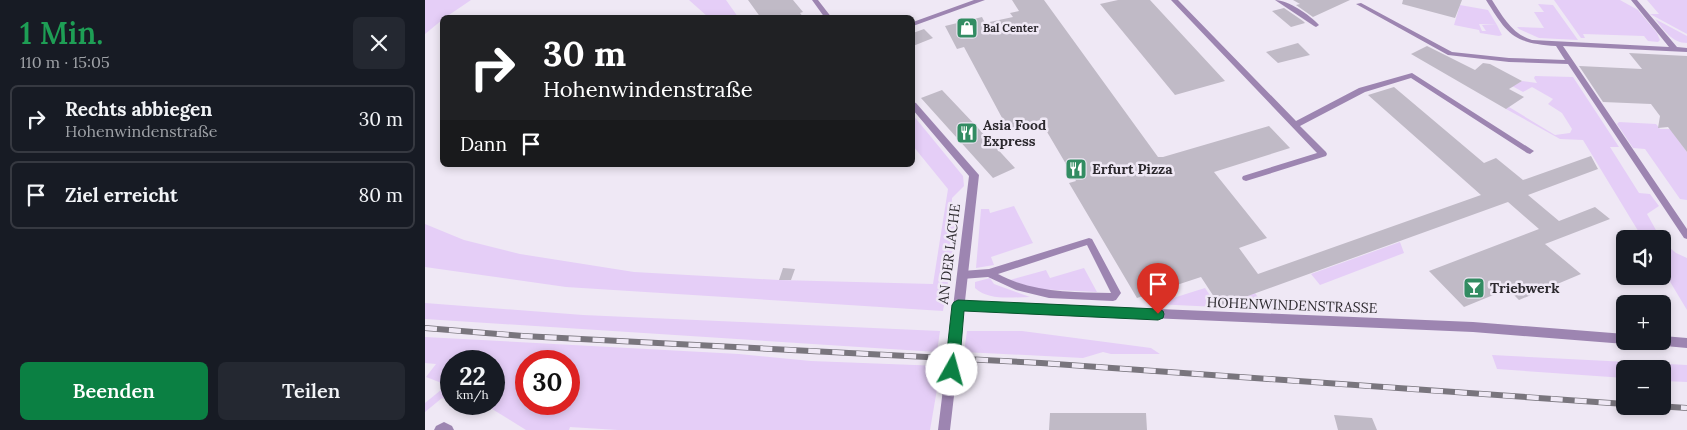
<!DOCTYPE html>
<html lang="de">
<meta charset="utf-8">
<style>
:root{--surface:#171b24;--page:#242831;--text:#f1f3f6;--muted:#9ea1a6;--line:#363941;--accent:#0b8043}
body{margin:0;font-family:Lora,serif;background:var(--page);color:var(--text);height:100vh;display:flex;flex-direction:column;font-size:19px;white-space:nowrap}
*{box-sizing:border-box;margin:0}
p{font-size:16px;color:var(--muted)}
.icon{flex:none;width:28px;height:28px;fill:none;stroke:currentColor;stroke-width:2;stroke-linecap:round;stroke-linejoin:round}
.map{position:relative;flex:1;overflow:hidden}
.drawer{display:flex;flex-direction:column;background:var(--surface);width:425px}
.drawer>*{flex:none}
.top-card{position:absolute;left:15px;top:15px;width:475px;height:152px;border-radius:8px;box-shadow:0 2px 8px #0003;background:#202124;color:#fff;overflow:hidden}
.tools{position:absolute;left:1191px;top:230px;display:grid;gap:10px}
.tools a{display:grid;place-items:center;width:55px;height:55px;border-radius:8px;background:var(--surface);box-shadow:0 2px 8px #0003;font-size:25px}
.speed{position:absolute;left:15px;top:350px;display:flex;gap:10px;font-size:25px;font-weight:700;text-align:center}
.speed>*{display:grid;place-content:center;width:65px;height:65px;border-radius:50%;background:var(--surface);box-shadow:0 2px 8px #0003;line-height:1}
.speed small{font-size:12px;font-weight:400}
.speed .limit{border:8px solid #d22;background:#fff;color:#111}
.pin{position:absolute;display:grid;place-items:center;width:42px;height:42px;color:#fff;margin:-51px -21px;border-radius:50% 50% 50% 0;rotate:-45deg;box-shadow:0 0 5px #0007}
.pin .icon{rotate:45deg}
.me{position:absolute;width:55px;margin:-28px;rotate:7deg;stroke-linejoin:round;filter:drop-shadow(0 0 4px #0008)}
.turn{display:flex;align-items:center;gap:18px;height:105px;padding:0 20px;font-size:22px}
.turn .icon{width:65px;height:65px;stroke-width:2.5}
.turn b{display:block;font-size:35px;line-height:42px}
.then{display:flex;align-items:center;height:48px;padding:0 20px;background:#0003;gap:10px;font-size:19px}
.round{display:grid;place-items:center;flex:none;width:52px;height:52px;border-radius:8px;background:var(--page)}
.summary{display:flex;align-items:center;justify-content:space-between;height:85px;padding:0 20px}
h1{font-size:30px;font-weight:600;line-height:38px;color:#1e9e55}
.primary-button{display:flex;gap:10px;margin-top:auto;padding:10px 20px}
.primary-button a{flex:1;height:58px;border-radius:8px;background:var(--accent);color:#fff;font-size:20px;font-weight:600;line-height:58px;text-align:center}
.primary-button a+a{background:var(--page);color:var(--text)}
ul{padding:0;list-style:none}
li{display:flex;align-items:center;gap:15px;height:68px;margin:0 10px 8px;padding:0 10px;border:2px solid var(--line);border-radius:8px}
li div{flex:1}
li b{display:block;font-size:19px}
li em{font-style:normal}
main{display:flex;flex:1;min-height:0}
.map>svg:first-child{display:block}
</style>
<main>
<section class="drawer">
<div class="summary"><div><h1>1 Min.</h1><p>110 m · 15:05</p></div><a class="round"><svg class="icon" aria-label="close" viewBox="0 0 24 24"><path d="M6 6l12 12M18 6L6 18"/></svg></a></div>
<ul>
<li><svg class="icon" aria-label="right" viewBox="0 0 24 24"><path d="M7 20v-9h11M14 6l5 5-5 5"/></svg><div><b>Rechts abbiegen</b><p>Hohenwindenstraße</p></div><em>30 m</em></li>
<li><svg class="icon" aria-label="arrive" viewBox="0 0 24 24"><path d="M6 21V4h12l-3 4 3 4H6"/></svg><div><b>Ziel erreicht</b></div><em>80 m</em></li>
</ul>
<div class="primary-button"><a>Beenden</a><a>Teilen</a></div>
</section>
<div class="map">
<svg width="1262" height="430" viewBox="0 0 1262 430">
<rect width="100%" height="100%" fill="#efe8f5"/>
<path fill="#e5cef7" fill-rule="evenodd" d="M 0,0 L 46,0 L 21,17 L 18,18 L 17,20 L 0,34 Z
M 264,0 L 301,0 L 313,17 L 283,17 Z
M 1129,0 L 1195,0 L 1213,10 L 1232,33 L 1235,40 L 1233,42 L 1223,41 L 1219,36 L 1158,34 L 1160,38 L 1156,38 Z
M 1222,0 L 1262,0 L 1262,34 L 1225,14 L 1234,14 Z
M 1113,4 L 1128,5 L 1153,40 L 1114,38 L 1094,29 L 1092,27 L 1119,28 L 1109,12 L 1119,12 Z
M 1035,5 L 1063,10 L 1072,25 L 1054,24 L 1057,31 L 1061,31 L 1057,25 L 1072,25 L 1077,35 L 1074,36 L 1055,33 L 1054,30 L 1029,25 Z
M 1230,19 L 1262,36 L 1262,43 C 1247,43 1239,30 1230,19 Z
M 1069,76 L 1090,85 L 1097,81 L 1112,83 L 1109,78 L 1110,76 L 1148,77 L 1194,147 L 1185,147 L 1214,193 L 1225,194 L 1234,206 L 1222,214 L 1236,239 L 1218,239 L 1158,140 L 1135,139 L 1081,109 L 1084,107 L 1130,135 L 1145,133 L 1147,129 L 1137,113 L 1123,104 L 1128,99 L 1107,87 L 1098,92 Z
M 488,115 L 538,176 L 539,186 L 527,198 L 526,221 L 532,231 L 518,311 L 141,287 L 0,267 L 0,224 L 39,240 L 95,254 L 209,272 L 354,280 L 508,284 L 523,189 L 488,146 Z
M 1194,122 L 1231,124 L 1235,129 L 1245,129 L 1262,152 L 1262,200 L 1255,199 L 1220,149 L 1208,148 L 1192,124 Z
M 589,206 L 608,243 L 566,257 L 569,265 L 551,268 L 556,209 L 564,209 L 565,213 Z
M 975,242 L 979,253 L 895,285 L 886,274 Z
M 1238,242 L 1251,253 L 1262,258 L 1262,310 L 1238,270 Z
M 659,268 L 672,292 L 611,289 L 585,280 L 621,270 L 625,278 Z
M 565,278 L 569,284 L 605,297 C 587,297 564,301 550,288 L 550,282 Z
M 780,288 L 793,307 L 729,304 Z
M 830,293 L 841,309 L 805,308 L 802,303 Z
M 0,303 L 158,315 L 515,331 L 512,352 L 0,319 Z
M 542,331 L 597,331 L 726,348 L 735,354 L 686,354 L 678,352 L 658,358 L 539,352 Z
M 0,337 L 314,354 L 386,361 L 516,366 L 505,430 L 193,430 L 145,427 L 144,430 L 101,430 L 59,404 L 69,404 L 69,361 L 26,361 L 26,403 L 17,398 L 0,412 L 0,403 L 22,385 L 1,377 L 11,364 L 0,363 ZM 101,361 L 144,361 L 144,404 L 101,404 Z
M 1067,355 L 1262,365 L 1262,382 L 1238,381 L 1238,369 L 1200,369 L 1200,378 L 1072,369 Z"/>
<path fill="#c0bac6" d="M 323,0 L 368,0 L 378,12 L 375,13 L 379,18 L 336,18 Z
M 587,0 L 619,0 L 733,157 L 738,157 L 844,126 L 865,148 L 789,172 L 842,238 L 814,248 L 833,274 L 1056,195 L 943,95 L 969,87 L 1059,163 L 1071,158 L 1098,180 L 1166,156 L 1173,169 L 1103,195 L 1134,221 L 1170,207 L 1185,219 L 1120,244 L 1156,274 L 1094,300 L 1083,289 L 1039,307 L 1004,271 L 1114,229 L 1083,202 L 795,306 L 776,277 L 712,298 L 644,183 L 651,181 L 615,120 L 583,129 L 539,47 L 532,49 L 520,26 L 557,17 L 560,23 L 588,17 L 585,13 L 594,11 Z
M 693,0 L 725,0 L 800,81 L 750,95 L 675,4 Z
M 868,0 L 925,0 L 888,17 L 871,5 L 875,4 Z
M 978,0 L 1037,0 L 1030,18 L 977,4 Z
M 859,8 L 878,21 L 880,23 L 866,27 L 847,11 Z
M 499,29 L 508,38 L 488,46 L 488,33 Z
M 873,43 L 885,55 L 853,63 L 841,52 Z
M 1002,46 L 1050,70 L 1058,63 L 1065,64 L 1097,81 L 1084,89 L 1099,97 L 1081,109 L 986,54 Z
M 1204,53 L 1262,56 L 1262,152 L 1243,127 L 1233,128 L 1235,116 L 1226,104 L 1178,102 L 1154,66 L 1217,69 Z
M 517,90 L 553,128 L 590,168 L 568,178 L 496,98 Z
M 358,268 L 370,269 L 366,280 L 354,280 Z
M 625,413 L 721,413 L 722,430 L 624,430 Z
M 909,415 L 947,418 L 952,430 L 913,430 Z"/>
<g fill="none" stroke-linecap="round" stroke-linejoin="round">
<path fill="#9d85b1" fill-rule="evenodd" d="M 387,0 L 393,0 L 407,18 L 400,18 Z
M 746,0 L 753,0 L 871,121 L 934,88 L 987,73 L 1109,151 L 1105,154 L 1102,153 L 986,78 L 940,92 L 875,126 L 901,152 L 902,154 L 901,156 L 821,181 L 818,180 L 817,178 L 818,176 L 892,153 Z
M 850,0 C 863,0 885,15 894,25 L 891,27 L 889,26 Z
M 1061,0 L 1067,0 C 1078,17 1087,34 1107,40 L 1244,47 L 1206,0 L 1212,0 L 1252,47 L 1262,48 L 1262,52 L 1138,46 L 1262,229 L 1262,239 L 1259,238 L 1143,64 L 1084,62 L 1023,55 L 931,4 L 936,3 L 1027,52 L 1084,58 L 1140,60 L 1131,46 C 1088,43 1083,35 1061,0 Z
M 664,238 L 667,239 L 696,293 L 691,300 L 688,301 L 624,298 L 591,290 L 563,277 L 537,279 L 534,278 L 532,275 L 534,272 L 537,271 L 564,269 ZM 662,245 L 686,293 C 647,292 608,293 573,274 Z
M 19,422 L 27,426 L 29,430 L 9,430 L 11,426 Z"/>
<path fill="#9d85b1" fill-rule="evenodd" d="M 549,0 L 560,0 L 488,26 L 488,22 Z
M 488,102 L 491,103 L 554,175 L 540,301 L 1048,322 L 1200,334 L 1200,341 L 1205,341 L 1200,344 L 1048,332 L 539,310 L 525,430 L 513,430 L 544,176 L 488,110 Z
M 1238,336 L 1262,338 L 1262,348 L 1229,345 L 1227,341 L 1238,341 Z"/>
<g stroke="#79757d" stroke-width="6">
<path id="rail" d="M 0,328 L 98,336 L 616,363 L 1200,404
M 1232,406 L 1262,408"/>
</g>
<use href="#rail" stroke="#efe8f5" stroke-width="4.5" stroke-dasharray="12" stroke-linecap="butt"/>
</g>
<path fill="#0b8043" stroke="#07532c" d="M 533,300 L 733,309 L 738,311 L 739,314 L 738,318 L 733,320 L 539,311 L 534,370 L 532,374 L 527,376 L 522,374 L 520,370 L 527,305 L 529,302 Z"/>
<defs>
<g id="shop-square" transform="scale(1.125)"><rect x="-9" y="-9" width="18" height="18" rx="4" fill="#328c62" stroke="#efe8f5"/><path d="M-5-2.5h2.3a2.7 3.5 0 0 1 5.4 0H5L5.5 6h-11ZM-1.5-2.5h3a1.5 2.3 0 0 0-3 0Z" fill="#fff"/></g>
<g id="restaurant-square" transform="scale(1.125)"><rect x="-9" y="-9" width="18" height="18" rx="4" fill="#328c62" stroke="#efe8f5"/><path d="M-5-6h1v4h1v-4h1v4h1v-4h1v5L-1.5 .5V6h-2V.5L-5-1ZM5-6V6H3V1.5H1.5Q1.5-4 5-6Z" fill="#fff"/></g>
<g id="bar-square" transform="scale(1.125)"><rect x="-9" y="-9" width="18" height="18" rx="4" fill="#328c62" stroke="#efe8f5"/><path d="M-6-5H6L.8 .8V4.5H3.5V6h-7V4.5H-.8V.8Z" fill="#fff"/></g>
</defs>
<g fill-rule="evenodd">
<use href="#shop-square" x="542" y="28"/>
<use href="#restaurant-square" x="542" y="133"/>
<use href="#restaurant-square" x="651" y="169"/>
<use href="#bar-square" x="1049" y="288"/>
</g>
<g text-anchor="middle" stroke-width="5" stroke-linejoin="round" paint-order="stroke">
<g font-size="11" font-weight="bold" fill="#2c292e" stroke="#efe8f5" text-anchor="start">
<text x="558" y="32">Bal Center</text>
</g>
<g font-size="14" font-weight="bold" fill="#2c292e" stroke="#efe8f5" text-anchor="start">
<text x="558" y="130">Asia Food<tspan x="558" dy="16">Express</tspan></text>
<text x="667" y="174">Erfurt Pizza</text>
<text x="1065" y="293">Triebwerk</text>
</g>
<g font-size="14" fill="#2c292e" stroke="#efe8f5">
<text transform="translate(524 254) rotate(-83)" y="5">AN DER LACHE</text>
<text transform="translate(867 305) rotate(2)" y="5">HOHENWINDENSTRASSE</text>
</g>
</g>
</svg>
<div class="tools">
<a><svg class="icon" aria-label="sound" viewBox="0 0 24 24"><path d="M4 9h4l5-4v14l-5-4H4zM17 9q2 3 0 6"/></svg></a>
<a>+</a>
<a>−</a>
</div>
<div class="speed"><div>22<small>km/h</small></div><div class="limit">30</div></div>
<div class="pin" style="left:733px;top:314px;background:#d93025"><svg class="icon" aria-label="arrive" viewBox="0 0 24 24"><path d="M6 21V4h12l-3 4 3 4H6"/></svg></div>
<svg class="me" style="left:527px;top:370px" viewBox="-20 -20 40 40"><circle r="19" fill="#fff"/><path d="M0-13L10 11 0 6-10 11z" fill="#0b8043"/></svg>
<div class="top-card">
<div class="turn"><svg class="icon" aria-label="right" viewBox="0 0 24 24"><path d="M7 20v-9h11M14 6l5 5-5 5"/></svg><div><b>30 m</b>Hohenwindenstraße</div></div>
<div class="then">Dann<svg class="icon" aria-label="arrive" viewBox="0 0 24 24"><path d="M6 21V4h12l-3 4 3 4H6"/></svg></div>
</div>
</div>
</main>
